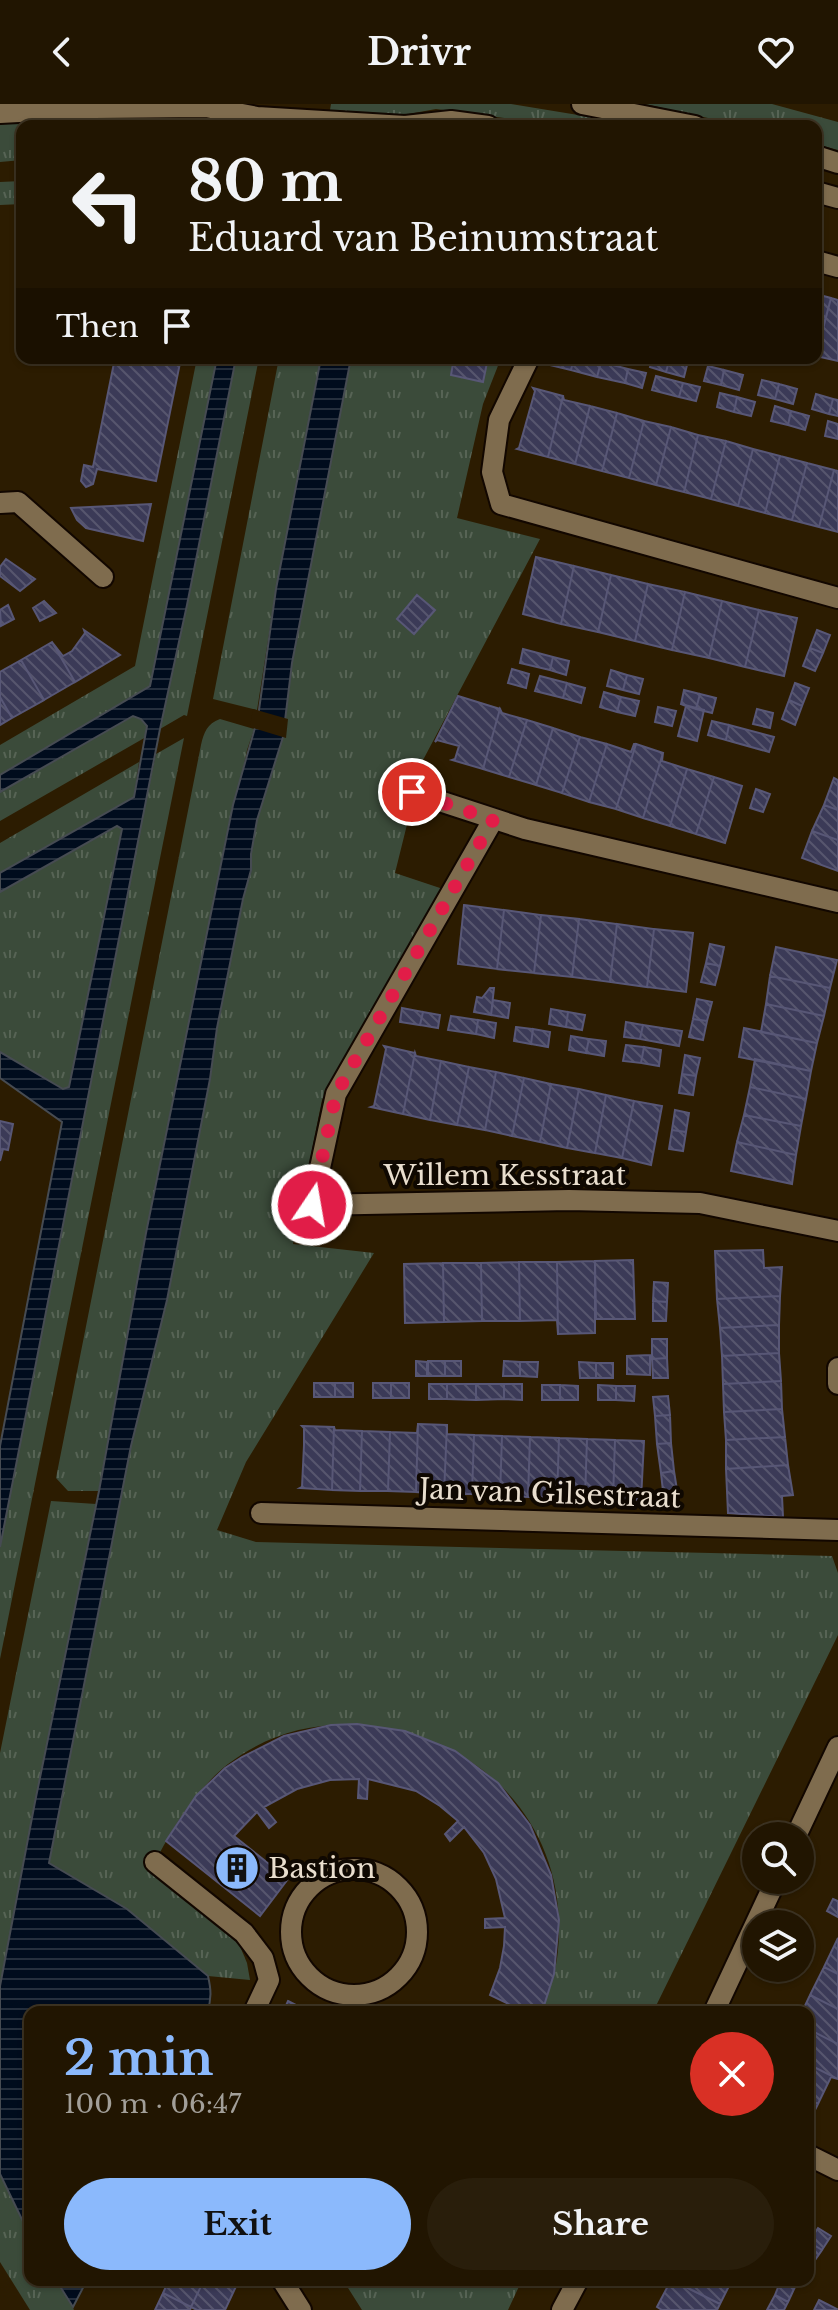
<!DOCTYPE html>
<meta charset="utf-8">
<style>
:root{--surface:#211501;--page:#291e0b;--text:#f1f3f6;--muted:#a29f99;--line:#3e3423;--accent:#8bb9fc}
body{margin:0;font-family:"Libre Baskerville",serif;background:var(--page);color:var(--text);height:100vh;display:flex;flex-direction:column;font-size:30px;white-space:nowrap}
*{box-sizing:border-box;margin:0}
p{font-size:26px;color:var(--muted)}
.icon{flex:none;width:44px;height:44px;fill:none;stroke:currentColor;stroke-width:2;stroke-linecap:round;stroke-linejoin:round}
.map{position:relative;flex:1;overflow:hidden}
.details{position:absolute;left:24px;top:1902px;width:790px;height:280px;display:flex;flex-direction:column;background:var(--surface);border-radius:16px;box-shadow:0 2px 6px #0004,0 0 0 2px var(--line)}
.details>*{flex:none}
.banner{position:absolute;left:16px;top:16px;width:806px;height:244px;border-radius:16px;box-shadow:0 2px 6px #0004,0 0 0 2px var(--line);background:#211501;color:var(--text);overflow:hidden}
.fabs{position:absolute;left:742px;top:1718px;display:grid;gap:16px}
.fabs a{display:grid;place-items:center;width:72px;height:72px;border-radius:50%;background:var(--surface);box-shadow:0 2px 6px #0004,0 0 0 2px var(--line);font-size:40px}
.pin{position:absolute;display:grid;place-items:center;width:68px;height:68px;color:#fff;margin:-34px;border:4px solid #fff;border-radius:50%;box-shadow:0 2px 8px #0007}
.me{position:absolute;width:88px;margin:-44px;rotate:12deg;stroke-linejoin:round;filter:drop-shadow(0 0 6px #0008)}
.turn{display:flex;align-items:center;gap:28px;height:168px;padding:0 40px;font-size:36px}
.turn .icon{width:104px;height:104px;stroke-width:2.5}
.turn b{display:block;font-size:56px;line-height:68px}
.then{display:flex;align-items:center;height:76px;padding:0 40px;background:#0003;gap:16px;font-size:30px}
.round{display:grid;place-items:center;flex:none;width:84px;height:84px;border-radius:42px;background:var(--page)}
.head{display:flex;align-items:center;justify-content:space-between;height:136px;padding:0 40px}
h1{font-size:48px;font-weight:700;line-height:60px;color:var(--accent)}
.cta{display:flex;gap:16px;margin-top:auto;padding:16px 40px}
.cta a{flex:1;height:92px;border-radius:48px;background:var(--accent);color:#111;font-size:32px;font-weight:700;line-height:92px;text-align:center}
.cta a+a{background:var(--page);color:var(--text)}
header{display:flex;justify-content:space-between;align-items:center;height:104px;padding:0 40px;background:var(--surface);font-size:36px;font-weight:700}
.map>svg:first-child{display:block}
</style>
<header><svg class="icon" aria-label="back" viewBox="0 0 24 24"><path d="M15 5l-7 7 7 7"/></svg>Drivr<svg class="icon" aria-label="heart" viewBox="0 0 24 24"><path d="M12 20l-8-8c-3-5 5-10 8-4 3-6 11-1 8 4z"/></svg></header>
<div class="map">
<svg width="838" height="2206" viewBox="0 0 838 2206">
<defs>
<pattern id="grass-tufts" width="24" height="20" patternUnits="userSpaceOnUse" patternTransform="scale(2)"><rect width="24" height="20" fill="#3b4b3a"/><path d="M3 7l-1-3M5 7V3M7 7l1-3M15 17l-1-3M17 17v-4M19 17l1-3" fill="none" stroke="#576455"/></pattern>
<pattern id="water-rules" width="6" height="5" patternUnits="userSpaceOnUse" patternTransform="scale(2)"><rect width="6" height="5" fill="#000c1d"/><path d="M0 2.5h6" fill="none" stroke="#252f3d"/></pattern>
<pattern id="building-back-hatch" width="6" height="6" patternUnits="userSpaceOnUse" patternTransform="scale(2)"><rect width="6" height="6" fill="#3b3a57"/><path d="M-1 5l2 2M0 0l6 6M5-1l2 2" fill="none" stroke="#57566e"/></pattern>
</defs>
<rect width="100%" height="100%" fill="#2c1c01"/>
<path fill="url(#grass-tufts)" d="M 331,0 L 511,0 L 645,22 L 564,22 L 436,5 L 403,11 L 330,6 Z
M 645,0 L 772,0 L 838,18 L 838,46 L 816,40 L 816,22 L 744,22 Z
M 185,13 L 253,22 L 22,22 L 22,56 L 0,58 L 0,20 Z
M 22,77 L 22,100 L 0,101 L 0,78 Z
M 197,254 L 217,254 L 150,582 L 0,671 L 0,641 L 135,562 Z
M 236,254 L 259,254 L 187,612 L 184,611 L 160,625 L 187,501 Z
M 279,254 L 321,254 L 276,485 L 257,606 L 213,595 Z
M 351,254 L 501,254 L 483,300 L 457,414 L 540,435 L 423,656 L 395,769 L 446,786 L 322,996 L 293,1140 L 374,1149 L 246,1358 L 217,1426 L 256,1438 L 832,1452 L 838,1469 L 838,1531 L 653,1908 L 542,1908 C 548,1891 554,1873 557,1855 C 573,1734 495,1640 377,1623 C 324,1615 271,1627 228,1660 C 192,1689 171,1727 150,1767 L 239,1840 L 247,1859 L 250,1876 L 208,1872 L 127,1805 L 49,1759 L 131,1342 L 167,1196 L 210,975 L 217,924 L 243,794 L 251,766 L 251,750 L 257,716 L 283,633 L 292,559 Z
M 133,612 L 141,615 L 147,622 L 146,633 L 0,717 L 0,688 Z
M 220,615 L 254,625 L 247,646 L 146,1129 L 99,1387 L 68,1387 L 56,1374 L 201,641 C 204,628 207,620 220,615 Z
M 184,634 L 0,1555 L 0,1443 L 139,730 L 156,650 Z
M 139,658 L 134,693 L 0,769 L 0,739 Z
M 117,722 L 122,725 L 69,983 L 63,985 L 0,948 L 0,788 Z
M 51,1397 L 96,1400 L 0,1882 L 0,1649 Z
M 0,2070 L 30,2132 L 30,2176 L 56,2176 L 74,2206 L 30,2206 L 0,2158 Z
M 343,2176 L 522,2176 L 508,2206 L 362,2206 Z"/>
<path fill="url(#water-rules)" stroke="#464b52" stroke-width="2" d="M 217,254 L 236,254 L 187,501 L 160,625 L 0,1443 L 0,1342 L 62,1018 L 0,974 L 0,948 L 63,985 L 69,983 L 122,725 L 117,722 L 0,788 L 0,769 L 134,693 L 147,622 L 141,615 L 133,612 L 0,688 L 0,671 L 150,582 Z
M 321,254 L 351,254 L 292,559 L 283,633 L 257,716 L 251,750 L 251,766 L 243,795 L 217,924 L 210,975 L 167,1196 L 131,1342 L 49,1759 L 127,1805 L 208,1872 C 211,1885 212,1895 207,1908 L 30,1908 L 30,2132 L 0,2070 L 0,1882 L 35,1698 L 99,1387 L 146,1129 L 233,701 L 258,613 L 276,485 Z
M 56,2176 L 87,2176 L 73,2203 Z"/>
<path fill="#2c1c01" d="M 253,605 L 288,615 L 286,634 L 250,623 Z"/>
<path fill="url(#building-back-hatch)" stroke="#585776" stroke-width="2" d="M 816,190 L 831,194 L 816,250 Z
M 831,194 L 838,196 L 838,257 L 816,252 Z
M 115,254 L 181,254 L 156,377 L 97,365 L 93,380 L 86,383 L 81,377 L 84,361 L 93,363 Z
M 454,254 L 488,254 L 483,278 L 451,271 Z
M 552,254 L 574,254 L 571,266 L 550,261 Z
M 574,254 L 601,258 L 597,273 L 571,266 Z
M 652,254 L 670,254 L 666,268 L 650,263 Z
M 670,254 L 688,257 L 684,273 L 666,268 Z
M 601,258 L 628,265 L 625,279 L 597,273 Z
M 708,262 L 724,266 L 721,281 L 704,277 Z
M 628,265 L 646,269 L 642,284 L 625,279 Z
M 724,266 L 743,271 L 739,286 L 721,281 Z
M 656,272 L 683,279 L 679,293 L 652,286 Z
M 762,276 L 779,280 L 775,295 L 758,291 Z
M 683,279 L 700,283 L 696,297 L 679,293 Z
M 779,280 L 797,285 L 793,300 L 775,295 Z
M 533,284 L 563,292 L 548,353 L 517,345 L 519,344 L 535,287 Z
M 720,289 L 737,293 L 734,308 L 717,303 Z
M 816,290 L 833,295 L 829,310 L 812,305 Z
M 563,292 L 564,296 L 590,302 L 575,360 L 548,353 Z
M 737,293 L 755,298 L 751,312 L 734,308 Z
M 833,295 L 838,296 L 838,312 L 829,310 Z
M 590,302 L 617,309 L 602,367 L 575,360 Z
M 775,302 L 791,307 L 788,321 L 771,317 Z
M 791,307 L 809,312 L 805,326 L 788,321 Z
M 617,309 L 644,317 L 629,374 L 602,367 Z
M 644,317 L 671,323 L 656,381 L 629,374 Z
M 828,317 L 838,320 L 838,335 L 825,332 Z
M 671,323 L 698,331 L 684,388 L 656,381 Z
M 698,331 L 726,337 L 711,395 L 684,388 Z
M 726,337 L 753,345 L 738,402 L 711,395 Z
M 753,345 L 780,352 L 765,409 L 738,402 Z
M 780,352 L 807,359 L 792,416 L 765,409 Z
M 807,359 L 834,366 L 819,423 L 792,416 Z
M 834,366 L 838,367 L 838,428 L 819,423 Z
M 151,400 L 143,437 L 86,424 L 77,416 L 71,404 Z
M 536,453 L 574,462 L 561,520 L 523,510 Z
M 6,455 L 35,475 L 20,487 L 0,472 L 0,463 Z
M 574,462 L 611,471 L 598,528 L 561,520 Z
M 611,471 L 648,480 L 635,537 L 598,528 Z
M 648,480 L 685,488 L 672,546 L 635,537 Z
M 685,488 L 722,497 L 709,554 L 672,546 Z
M 417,491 L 435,506 L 414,530 L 397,515 Z
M 44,497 L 56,509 L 40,517 L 33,504 Z
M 722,497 L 759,506 L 745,563 L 709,554 Z
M 8,501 L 14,515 L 1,522 L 0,506 Z
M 759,506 L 797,514 L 784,572 L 745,563 Z
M 84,526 L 120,551 L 75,578 L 52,538 L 63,552 L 72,547 L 85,529 Z
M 817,526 L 830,531 L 823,549 L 810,544 Z
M 52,538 L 75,578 L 44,596 L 21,556 Z
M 810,544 L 823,549 L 815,567 L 803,562 Z
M 523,545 L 553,553 L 550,566 L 520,559 Z
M 553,553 L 569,557 L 566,571 L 550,566 Z
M 21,556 L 44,596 L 12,614 L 0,593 L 0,568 Z
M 512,565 L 529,570 L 526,584 L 508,579 Z
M 611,566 L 627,571 L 623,586 L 607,582 Z
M 627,571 L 643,575 L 639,590 L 623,586 Z
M 540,572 L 567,579 L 563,594 L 535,587 Z
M 567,579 L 585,584 L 581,599 L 563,594 Z
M 795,579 L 809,584 L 802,602 L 789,596 Z
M 684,586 L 700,590 L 696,605 L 681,600 Z
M 604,588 L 621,593 L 617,608 L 600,603 Z
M 700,590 L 716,594 L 712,609 L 696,605 Z
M 458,592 L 500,605 L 483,665 L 452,656 L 455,655 L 459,642 L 437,636 L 435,638 Z
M 0,593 L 12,614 L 0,621 Z
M 621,593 L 639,597 L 635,612 L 617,608 Z
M 789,596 L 802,602 L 795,621 L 782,615 Z
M 681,600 L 704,606 L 697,637 L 678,632 L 686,602 Z
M 658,603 L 676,607 L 672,622 L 655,618 Z
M 500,605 L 502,609 L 527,616 L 509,673 L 483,665 Z
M 757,605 L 773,609 L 770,624 L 753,620 Z
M 527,616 L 553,624 L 536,681 L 509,673 Z
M 712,617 L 729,621 L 726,636 L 708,631 Z
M 729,621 L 774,633 L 769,648 L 726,636 Z
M 553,624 L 580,633 L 562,689 L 536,681 Z
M 580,633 L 607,640 L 589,698 L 562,689 Z
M 607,640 L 631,648 L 634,640 L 636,640 L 616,705 L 589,698 Z
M 636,640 L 663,649 L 643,714 L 616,705 Z
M 663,649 L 662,657 L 687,665 L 670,722 L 643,714 Z
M 687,665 L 714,673 L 696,730 L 670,722 Z
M 714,673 L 742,682 L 725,739 L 696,730 Z
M 834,674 L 838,676 L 838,706 L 824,701 Z
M 756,685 L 770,690 L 763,708 L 750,704 Z
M 824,701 L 838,706 L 838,736 L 812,727 Z
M 812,727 L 838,736 L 838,767 L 802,754 Z
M 464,801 L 504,806 L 497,865 L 458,860 Z
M 504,806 L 541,811 L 534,869 L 497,865 Z
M 541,811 L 579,815 L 572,873 L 534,869 Z
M 579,815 L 617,820 L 610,878 L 572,873 Z
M 617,820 L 654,825 L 647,883 L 610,878 Z
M 654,825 L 693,829 L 686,888 L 647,883 Z
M 710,840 L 724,843 L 720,862 L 706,859 Z
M 776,843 L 837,856 L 830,884 L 770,872 Z
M 706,859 L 720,862 L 715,881 L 701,878 Z
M 770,872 L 830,884 L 824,912 L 766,900 Z
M 490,884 L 494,884 L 491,911 L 474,908 L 477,893 L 482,894 Z
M 697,895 L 712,898 L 707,917 L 693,915 Z
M 493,896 L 510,899 L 508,914 L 491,911 Z
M 766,900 L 824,912 L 817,939 L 761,928 Z
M 402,904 L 423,908 L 420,921 L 400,918 Z
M 551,905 L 568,908 L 566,923 L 549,920 Z
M 423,908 L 440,911 L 438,924 L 420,921 Z
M 568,908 L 585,911 L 582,926 L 566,923 Z
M 451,912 L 478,916 L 476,930 L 448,926 Z
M 693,915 L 707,917 L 703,936 L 689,933 Z
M 478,916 L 496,919 L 494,934 L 476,930 Z
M 626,918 L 643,921 L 640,935 L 624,933 Z
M 643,921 L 682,927 L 679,942 L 640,935 Z
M 516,923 L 533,925 L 531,940 L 514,937 Z
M 744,924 L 817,939 L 811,967 L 739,953 Z
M 533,925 L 550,928 L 548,943 L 531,940 Z
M 571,932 L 589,935 L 586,949 L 569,946 Z
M 589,935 L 606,937 L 604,952 L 586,949 Z
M 626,941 L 644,943 L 641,959 L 623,957 Z
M 384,942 L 415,949 L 403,1010 L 371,1003 L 374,1002 L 386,945 Z
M 644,943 L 661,946 L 659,962 L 641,959 Z
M 415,949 L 416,952 L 441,957 L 430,1016 L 403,1010 Z
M 685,951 L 700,954 L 696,972 L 682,970 Z
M 755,955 L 811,967 L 806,995 L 750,983 Z
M 441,957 L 469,963 L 457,1021 L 430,1016 Z
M 469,963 L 496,968 L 485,1026 L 457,1021 Z
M 496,968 L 524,974 L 512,1032 L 485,1026 Z
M 682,970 L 696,972 L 693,991 L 679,989 Z
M 524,974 L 551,980 L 540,1038 L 512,1032 Z
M 551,980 L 579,985 L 567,1044 L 540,1038 Z
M 750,983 L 806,995 L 801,1022 L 744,1011 Z
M 579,985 L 606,991 L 595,1049 L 567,1044 Z
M 606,991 L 634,997 L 622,1054 L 595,1049 Z
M 634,997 L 662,1002 L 651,1061 L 622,1054 Z
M 675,1006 L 689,1009 L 686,1028 L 672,1026 Z
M 744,1011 L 801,1022 L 796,1051 L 737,1038 Z
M 0,1017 L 13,1020 L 8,1046 L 3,1045 L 0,1057 Z
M 672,1026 L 686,1028 L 683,1047 L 669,1045 Z
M 737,1038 L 796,1051 L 792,1080 L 731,1067 Z
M 763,1146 L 764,1164 L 782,1163 L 780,1192 L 717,1195 L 715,1147 Z
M 633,1156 L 635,1215 L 596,1215 L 595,1157 Z
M 595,1157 L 595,1229 L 558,1230 L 557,1158 Z
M 519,1158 L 520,1217 L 482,1217 L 481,1159 Z
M 519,1158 L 557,1158 L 558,1230 L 557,1216 L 520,1217 Z
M 443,1159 L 444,1218 L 405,1219 L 404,1160 Z
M 443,1159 L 481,1159 L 482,1217 L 444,1218 Z
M 654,1178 L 668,1179 L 667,1198 L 653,1197 Z
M 780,1192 L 779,1221 L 720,1224 L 717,1195 Z
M 653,1197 L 667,1198 L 666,1217 L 653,1217 Z
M 779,1221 L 779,1249 L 722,1252 L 720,1224 Z
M 652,1235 L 667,1235 L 667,1254 L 652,1255 Z
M 779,1249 L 781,1277 L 723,1280 L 722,1252 Z
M 650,1251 L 650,1271 L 627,1270 L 627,1252 Z
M 667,1254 L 668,1274 L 653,1274 L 652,1255 Z
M 416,1257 L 427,1258 L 427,1272 L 416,1272 Z
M 428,1257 L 445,1257 L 445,1272 L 428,1272 Z
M 445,1257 L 461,1257 L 461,1272 L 445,1272 Z
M 504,1257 L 520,1258 L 520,1272 L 503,1272 Z
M 520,1258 L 538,1258 L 537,1273 L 520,1272 Z
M 579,1258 L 596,1259 L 596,1274 L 580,1274 Z
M 596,1259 L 613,1259 L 613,1274 L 596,1274 Z
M 781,1277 L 782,1305 L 724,1308 L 723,1280 Z
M 314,1279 L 335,1279 L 335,1293 L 314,1293 Z
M 335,1279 L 353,1279 L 353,1293 L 335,1293 Z
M 373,1279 L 391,1279 L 391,1294 L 373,1294 Z
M 391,1279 L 409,1279 L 409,1294 L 391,1294 Z
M 429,1280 L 447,1280 L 447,1295 L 429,1295 Z
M 447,1280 L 476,1280 L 476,1296 L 447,1295 Z
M 476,1280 L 504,1280 L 504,1295 L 476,1296 Z
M 504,1280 L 522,1280 L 522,1296 L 504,1295 Z
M 542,1281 L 560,1281 L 560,1296 L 542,1296 Z
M 560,1281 L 578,1282 L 578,1296 L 560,1296 Z
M 598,1281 L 616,1282 L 616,1296 L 598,1296 Z
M 616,1282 L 635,1282 L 634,1297 L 616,1296 Z
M 668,1292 L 670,1311 L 655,1312 L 653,1293 Z
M 782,1305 L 785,1333 L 726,1336 L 724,1308 Z
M 670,1311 L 671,1339 L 657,1340 L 655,1312 Z
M 418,1320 L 447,1321 L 444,1390 L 416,1388 Z
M 418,1320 L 416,1388 L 388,1387 L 390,1328 L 417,1329 Z
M 447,1321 L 447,1330 L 474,1331 L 472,1390 L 444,1390 Z
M 302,1322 L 334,1323 L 332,1386 L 300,1384 L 302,1383 L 304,1341 L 304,1324 Z
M 334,1323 L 335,1326 L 362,1327 L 360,1387 L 332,1386 Z
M 362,1327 L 390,1328 L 388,1387 L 360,1387 Z
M 474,1331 L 502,1332 L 500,1392 L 472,1390 Z
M 502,1332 L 530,1333 L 528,1393 L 500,1392 Z
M 530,1333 L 559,1334 L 557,1393 L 528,1393 Z
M 785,1333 L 788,1361 L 726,1365 L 726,1336 Z
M 559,1334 L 587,1335 L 585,1394 L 557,1393 Z
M 587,1335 L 615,1336 L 613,1395 L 585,1394 Z
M 615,1336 L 644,1337 L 641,1396 L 613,1395 Z
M 671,1339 L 674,1367 L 661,1369 L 657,1340 Z
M 788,1361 L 793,1391 L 782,1392 L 783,1413 L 728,1409 L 726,1365 Z
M 674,1367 L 677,1386 L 663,1387 L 661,1369 Z
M 357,1620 L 405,1627 L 455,1647 L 498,1679 L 530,1721 L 551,1771 L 559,1816 L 554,1870 L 542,1908 L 525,1908 L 490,1891 L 500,1864 L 504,1842 L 505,1823 L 485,1824 L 485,1815 L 505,1814 L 496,1775 L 484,1749 L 464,1723 L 450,1737 L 445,1730 L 458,1717 L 440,1702 L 416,1687 L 368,1675 L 367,1695 L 358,1694 L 359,1675 L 330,1676 L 297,1685 L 264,1703 L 276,1718 L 269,1724 L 257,1708 L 234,1732 L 288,1775 L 260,1812 L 166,1737 L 196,1692 L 225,1664 L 242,1653 L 284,1632 L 331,1621 Z
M 833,1795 L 838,1797 L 838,1813 L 827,1807 Z
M 838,1834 L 838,1870 L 824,1863 Z
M 824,1863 L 838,1870 L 838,1905 L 810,1891 Z
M 810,1891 L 838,1905 L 838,1940 L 808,1925 L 808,1908 L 802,1908 Z
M 288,1897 L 306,1906 L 306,1908 L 283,1908 Z
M 808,1925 L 838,1940 L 838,1975 L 808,1960 Z
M 808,1960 L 838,1975 L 831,1973 L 818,2000 L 808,1995 Z
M 808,1995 L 818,2000 L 808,2020 Z
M 818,2124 L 831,2132 L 822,2146 L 809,2138 Z
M 809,2138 L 822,2146 L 813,2159 L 808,2156 Z
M 169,2176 L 204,2176 L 191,2203 L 163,2189 Z
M 204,2176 L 239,2176 L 225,2206 L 197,2206 L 191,2203 Z
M 671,2176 L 720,2200 L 717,2206 L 662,2206 L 657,2203 Z
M 672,2176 L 732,2176 L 720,2200 Z
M 781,2176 L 795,2183 L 788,2198 L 775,2191 Z
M 163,2189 L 191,2203 L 190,2206 L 155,2206 Z
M 775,2191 L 788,2198 L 784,2206 L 767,2206 Z
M 819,2196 L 837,2205 L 836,2206 L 814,2206 Z"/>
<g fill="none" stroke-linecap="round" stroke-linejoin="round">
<g stroke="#120700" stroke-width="24">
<path id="minor" d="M 816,157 L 838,163
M 529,254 L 499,316 L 492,368 L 501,400 L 838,494
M 0,399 L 18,398 L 103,473
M 412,688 L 525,725 L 838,798
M 493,716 L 336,990 L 312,1101 L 569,1096 L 700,1099 L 838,1127
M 838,1264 L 838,1280
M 261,1409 L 838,1426
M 796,1732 L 838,1643
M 155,1758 L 244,1829 L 263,1854 L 269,1876 L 254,1908
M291 1828a63 63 0 1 1 126 0a63 63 0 1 1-126 0Z
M 714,1908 L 776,1776
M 808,2051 L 838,2066
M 282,2176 L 301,2206
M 562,2206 L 578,2176"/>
</g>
<g stroke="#120700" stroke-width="24">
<path id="tertiary" d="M 582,0 L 695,22
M 0,9 L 94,4 L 206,3 L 257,13 L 405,22 L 451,17 L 488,22
M 816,52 L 838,59
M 816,88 L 838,94"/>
</g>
<use href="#minor" stroke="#7f6c4e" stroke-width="20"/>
<use href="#tertiary" stroke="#7f6c4e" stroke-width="20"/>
</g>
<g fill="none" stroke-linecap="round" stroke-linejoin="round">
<path stroke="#e11d48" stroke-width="14" stroke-dasharray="0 25.2" d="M 312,1101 L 336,990 L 493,716 L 412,688"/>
</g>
<defs>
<g id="building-disc" transform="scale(2.3)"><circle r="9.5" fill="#8bb9fc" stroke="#0f0801"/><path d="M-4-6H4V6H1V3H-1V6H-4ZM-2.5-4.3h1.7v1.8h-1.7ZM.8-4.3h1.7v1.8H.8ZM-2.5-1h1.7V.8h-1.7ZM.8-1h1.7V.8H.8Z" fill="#111"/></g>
</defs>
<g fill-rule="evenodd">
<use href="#building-disc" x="237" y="1764"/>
</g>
<g text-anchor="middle" stroke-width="8" stroke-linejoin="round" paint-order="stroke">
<g font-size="28" fill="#e9dece" stroke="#0f0801">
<text x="505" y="1081">Willem Kesstraat</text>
<text transform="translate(550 1389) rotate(2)" y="10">Jan van Gilsestraat</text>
</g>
<g font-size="28" fill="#e9dece" stroke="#0f0801" text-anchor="start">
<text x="268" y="1774">Bastion</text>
</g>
</g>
</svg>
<div class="fabs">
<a><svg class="icon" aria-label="search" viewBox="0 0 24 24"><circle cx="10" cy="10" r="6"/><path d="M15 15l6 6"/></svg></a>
<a><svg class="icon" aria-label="layers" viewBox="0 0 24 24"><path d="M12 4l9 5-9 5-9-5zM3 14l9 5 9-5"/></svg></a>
</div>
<div class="pin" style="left:412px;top:688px;background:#d93025"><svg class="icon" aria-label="arrive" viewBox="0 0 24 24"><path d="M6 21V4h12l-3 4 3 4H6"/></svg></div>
<svg class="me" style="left:312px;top:1101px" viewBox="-20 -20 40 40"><circle r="17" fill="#e11d48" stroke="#fff" stroke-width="3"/><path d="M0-11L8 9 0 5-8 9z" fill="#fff"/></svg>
<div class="banner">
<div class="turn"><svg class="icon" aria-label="left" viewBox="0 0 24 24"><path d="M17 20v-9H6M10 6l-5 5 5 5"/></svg><div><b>80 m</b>Eduard van Beinumstraat</div></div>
<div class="then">Then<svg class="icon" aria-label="arrive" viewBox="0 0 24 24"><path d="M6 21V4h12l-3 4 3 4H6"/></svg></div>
</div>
<section class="details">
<div class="head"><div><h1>2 min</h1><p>100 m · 06:47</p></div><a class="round" style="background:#d93025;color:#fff"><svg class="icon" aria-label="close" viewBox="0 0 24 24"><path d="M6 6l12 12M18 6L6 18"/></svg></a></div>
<div class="cta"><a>Exit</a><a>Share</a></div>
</section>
</div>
